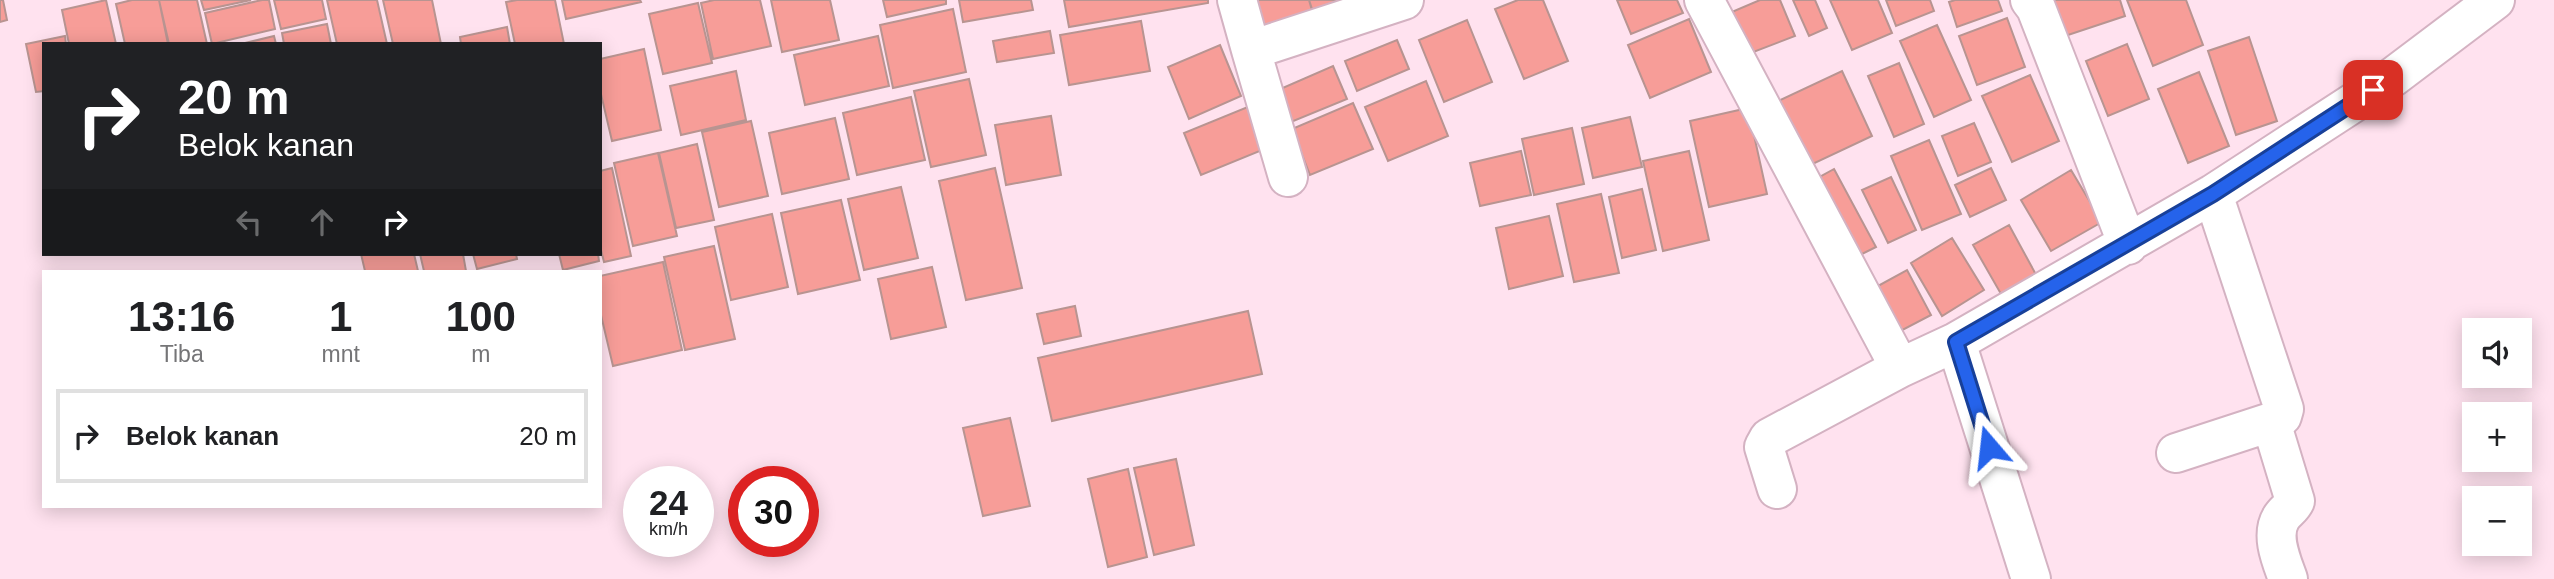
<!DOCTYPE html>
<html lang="id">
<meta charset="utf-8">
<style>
:root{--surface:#fff;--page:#f6f6f6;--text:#202124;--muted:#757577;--line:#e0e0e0}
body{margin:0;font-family:Helvetica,sans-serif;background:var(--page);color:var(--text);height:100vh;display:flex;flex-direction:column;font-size:26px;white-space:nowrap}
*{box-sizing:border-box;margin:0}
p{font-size:23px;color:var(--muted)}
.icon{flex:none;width:38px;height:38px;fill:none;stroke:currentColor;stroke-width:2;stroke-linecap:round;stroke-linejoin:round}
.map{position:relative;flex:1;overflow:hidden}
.details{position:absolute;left:42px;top:270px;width:560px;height:238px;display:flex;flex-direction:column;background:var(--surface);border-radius:0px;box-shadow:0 4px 18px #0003}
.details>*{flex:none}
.hud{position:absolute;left:42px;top:42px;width:560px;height:214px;border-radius:0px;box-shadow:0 4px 18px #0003;background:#202124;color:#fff;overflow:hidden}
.controls{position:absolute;left:2462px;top:318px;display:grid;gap:14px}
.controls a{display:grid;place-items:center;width:70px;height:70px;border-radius:0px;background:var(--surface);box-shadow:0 4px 18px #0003;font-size:35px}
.speed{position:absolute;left:623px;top:466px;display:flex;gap:14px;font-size:35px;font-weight:700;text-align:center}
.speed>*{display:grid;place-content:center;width:91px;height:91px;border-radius:50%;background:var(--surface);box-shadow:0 4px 18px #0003;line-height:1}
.speed small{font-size:18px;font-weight:400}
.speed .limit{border:10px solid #d22;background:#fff;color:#111}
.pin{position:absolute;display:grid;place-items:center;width:60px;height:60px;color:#fff;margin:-30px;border-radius:14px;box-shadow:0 4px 10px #0006}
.me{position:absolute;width:77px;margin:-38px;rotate:343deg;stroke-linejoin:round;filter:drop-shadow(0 0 5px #0008)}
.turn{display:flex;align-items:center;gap:24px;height:147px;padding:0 21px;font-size:32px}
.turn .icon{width:91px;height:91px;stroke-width:2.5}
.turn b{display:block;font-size:49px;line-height:60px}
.lanes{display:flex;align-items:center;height:66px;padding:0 21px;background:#0003;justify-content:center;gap:35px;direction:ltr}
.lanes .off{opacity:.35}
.eta{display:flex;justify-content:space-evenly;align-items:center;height:119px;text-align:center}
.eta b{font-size:42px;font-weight:600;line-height:49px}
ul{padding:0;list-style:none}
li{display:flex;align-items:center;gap:21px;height:94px;margin:0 14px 10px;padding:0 7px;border:4px solid var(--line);border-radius:0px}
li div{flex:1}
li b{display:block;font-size:26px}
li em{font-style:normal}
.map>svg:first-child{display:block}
</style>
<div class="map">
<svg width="2554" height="579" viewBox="0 0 2554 579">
<rect width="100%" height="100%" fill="#ffe2ef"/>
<path fill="#f79d98" stroke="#b89491" stroke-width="2" d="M 0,0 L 3,0 L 7,20 L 0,22 Z
M 106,0 L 116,44 L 69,44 L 62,10 Z
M 132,0 L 159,0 L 168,44 L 125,44 L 116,4 Z
M 159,0 L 197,0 L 207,44 L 169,44 Z
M 201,0 L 251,0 L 204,10 Z
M 262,0 L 269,0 L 275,29 L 212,44 L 205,13 Z
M 274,0 L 322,0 L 326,19 L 281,29 Z
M 327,0 L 377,0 L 387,44 L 337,44 Z
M 383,0 L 432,0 L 441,44 L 393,44 Z
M 517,0 L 555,0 L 564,44 L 515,44 L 506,2 Z
M 562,0 L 640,0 L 641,2 L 566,19 Z
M 714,0 L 760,0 L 771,46 L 713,59 L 701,3 Z
M 771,0 L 830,0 L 839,40 L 782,52 Z
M 883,0 L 946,0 L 946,4 L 887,17 Z
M 959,0 L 1031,0 L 1033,10 L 963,22 Z
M 1064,0 L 1208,0 L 1208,3 L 1069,27 Z
M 1252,0 L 1309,0 L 1313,14 L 1261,31 Z
M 1309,0 L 1360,0 L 1314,15 Z
M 1518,0 L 1543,0 L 1568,61 L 1524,79 L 1495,9 Z
M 1617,0 L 1677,0 L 1683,13 L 1631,34 Z
M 1760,0 L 1780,0 L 1795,36 L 1743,56 L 1727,14 Z
M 1793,0 L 1815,0 L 1827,28 L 1809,36 Z
M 1830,0 L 1878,0 L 1892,33 L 1852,50 Z
M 1886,0 L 1930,0 L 1934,11 L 1896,26 Z
M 1955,0 L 1998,0 L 2002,11 L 1957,27 L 1949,2 Z
M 2056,0 L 2120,0 L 2125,16 L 2062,37 L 2050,2 Z
M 2127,0 L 2186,0 L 2203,45 L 2153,66 Z
M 698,3 L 712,63 L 663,74 L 649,14 Z
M 953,9 L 966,72 L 893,88 L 880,25 Z
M 2007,18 L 2025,67 L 1977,85 L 1959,36 Z
M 1689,19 L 1711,72 L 1650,98 L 1628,45 Z
M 1467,20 L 1492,82 L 1444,102 L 1419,40 Z
M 1141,21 L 1150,71 L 1069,85 L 1060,35 Z
M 327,24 L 331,44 L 284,44 L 282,33 Z
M 1937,25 L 1971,100 L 1934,117 L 1900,41 Z
M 507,27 L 510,44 L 461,44 L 460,37 Z
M 1050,31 L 1054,53 L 997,62 L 993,41 Z
M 65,36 L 66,44 L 44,44 L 44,91 L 36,92 L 26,44 Z
M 274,36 L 276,44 L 241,44 Z
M 878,36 L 889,86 L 805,105 L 794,55 Z
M 2249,37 L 2277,121 L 2236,135 L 2208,51 Z
M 1397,40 L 1409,69 L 1357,91 L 1345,61 Z
M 2127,44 L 2149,99 L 2108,116 L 2086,61 Z
M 1220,45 L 1241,96 L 1189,119 L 1168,67 Z
M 644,49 L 661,130 L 612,141 L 600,90 L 600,59 Z
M 1899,63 L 1924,124 L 1894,137 L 1868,76 Z
M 1333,66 L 1347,99 L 1291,122 L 1278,90 Z
M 736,71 L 746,120 L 681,135 L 670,86 Z
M 1842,71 L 1872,136 L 1802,169 L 1772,104 Z
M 2199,72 L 2229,146 L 2188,163 L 2158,89 Z
M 2030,75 L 2059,141 L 2012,162 L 1982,96 Z
M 969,79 L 986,155 L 931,167 L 914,91 Z
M 1426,81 L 1448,136 L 1388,161 L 1365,107 Z
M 911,97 L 925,160 L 857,175 L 843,113 Z
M 1353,103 L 1373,149 L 1310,175 L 1292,129 Z
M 1255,104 L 1272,146 L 1201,175 L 1184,133 Z
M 1748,108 L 1767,194 L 1709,207 L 1690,121 Z
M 1051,116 L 1061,175 L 1006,185 L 995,125 Z
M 1630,117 L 1642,167 L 1593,178 L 1582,128 Z
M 835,118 L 849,179 L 782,194 L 769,133 Z
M 751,121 L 768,196 L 719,207 L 702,132 Z
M 1974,123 L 1991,162 L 1958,176 L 1942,136 Z
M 1572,128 L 1584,184 L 1534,195 L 1522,139 Z
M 1929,140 L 1961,214 L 1922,230 L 1891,156 Z
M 697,144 L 714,220 L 676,228 L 659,153 Z
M 1521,151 L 1531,195 L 1480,206 L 1470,163 Z
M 1689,151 L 1709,240 L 1663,251 L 1643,161 Z
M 658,153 L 677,236 L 633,246 L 614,163 Z
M 612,168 L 631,256 L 604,262 L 600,246 L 600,171 Z
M 995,168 L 1022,288 L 966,300 L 939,181 Z
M 1991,168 L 2006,200 L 1970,217 L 1955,185 Z
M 1834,169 L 1876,247 L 1858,256 L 1816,179 Z
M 2071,170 L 2102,222 L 2051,251 L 2021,200 Z
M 1891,177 L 1916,230 L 1888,243 L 1862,190 Z
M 901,187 L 918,258 L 864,270 L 848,199 Z
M 1642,189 L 1656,250 L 1622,258 L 1609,197 Z
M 1601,194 L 1619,273 L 1574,282 L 1557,204 Z
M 841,200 L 860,280 L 798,294 L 781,213 Z
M 772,214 L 788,287 L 731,300 L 715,227 Z
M 1549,216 L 1563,276 L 1509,289 L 1496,228 Z
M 2009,225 L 2040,282 L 2005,301 L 1973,245 Z
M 1952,238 L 1984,290 L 1942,316 L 1911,263 Z
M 714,246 L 735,339 L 685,350 L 664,257 Z
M 361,254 L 414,254 L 418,271 L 365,271 Z
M 420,254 L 463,254 L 466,271 L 424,271 Z
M 473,254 L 516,254 L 517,259 L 477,269 Z
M 559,254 L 598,254 L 599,261 L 563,270 Z
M 663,262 L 682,350 L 613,366 L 600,311 L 600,276 Z
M 932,267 L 946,327 L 891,339 L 878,279 Z
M 1907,270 L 1931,315 L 1891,336 L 1867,292 Z
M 1075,306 L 1081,336 L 1044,344 L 1037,314 Z
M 1248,311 L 1262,374 L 1052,421 L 1038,358 Z
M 1010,418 L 1030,506 L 983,516 L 963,428 Z
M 1176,459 L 1194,545 L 1154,555 L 1134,468 Z
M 1128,469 L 1147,557 L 1108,567 L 1088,479 Z"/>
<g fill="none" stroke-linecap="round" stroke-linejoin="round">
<g stroke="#d4b2c2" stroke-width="42">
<path id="street" d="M 1237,0 L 1251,50 L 1404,0
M 1704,0 L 1900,368 L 1956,342 L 2213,194 L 2393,77 L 2495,0
M 2030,0 L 2036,8 L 2128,245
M 1251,50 L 1288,177
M 1956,342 L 2031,579
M 2271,422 L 2295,501 C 2292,508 2285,511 2281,518 C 2270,536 2282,562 2288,579
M 2176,453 L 2271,422 L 2282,416 L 2284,409 L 2213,194
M 1777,489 L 1764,447 L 1769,438 L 1900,368"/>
</g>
<use href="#street" stroke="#fff" stroke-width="38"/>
</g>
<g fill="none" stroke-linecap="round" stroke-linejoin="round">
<g stroke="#184099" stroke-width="18">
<path id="route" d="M 1989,447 L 1956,342 L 2213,194 L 2373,90"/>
</g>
<use href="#route" stroke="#2563eb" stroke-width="12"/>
</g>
</svg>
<div class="controls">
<a><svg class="icon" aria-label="sound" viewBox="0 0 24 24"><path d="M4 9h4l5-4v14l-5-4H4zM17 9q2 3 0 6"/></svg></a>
<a>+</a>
<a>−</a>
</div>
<div class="speed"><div>24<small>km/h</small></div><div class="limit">30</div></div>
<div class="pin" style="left:2373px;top:90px;background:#d93025"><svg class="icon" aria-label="arrive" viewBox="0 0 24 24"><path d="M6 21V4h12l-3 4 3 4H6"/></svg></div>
<svg class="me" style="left:1989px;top:447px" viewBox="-20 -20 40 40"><path d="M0-17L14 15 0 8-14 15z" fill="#2563eb" stroke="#fff" stroke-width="4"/></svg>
<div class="hud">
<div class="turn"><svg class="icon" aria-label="right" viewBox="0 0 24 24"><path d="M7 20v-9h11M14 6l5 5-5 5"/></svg><div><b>20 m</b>Belok kanan</div></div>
<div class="lanes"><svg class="icon off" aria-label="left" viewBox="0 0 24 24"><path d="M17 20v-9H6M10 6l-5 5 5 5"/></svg><svg class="icon off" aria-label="ahead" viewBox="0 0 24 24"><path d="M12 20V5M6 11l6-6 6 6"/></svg><svg class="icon" aria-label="right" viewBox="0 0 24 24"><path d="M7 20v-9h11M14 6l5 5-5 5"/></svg></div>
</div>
<section class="details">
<div class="eta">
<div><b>13:16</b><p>Tiba</p></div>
<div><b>1</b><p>mnt</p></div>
<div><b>100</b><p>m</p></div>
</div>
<ul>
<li><svg class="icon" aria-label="right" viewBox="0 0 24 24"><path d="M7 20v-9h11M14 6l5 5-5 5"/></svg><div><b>Belok kanan</b></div><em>20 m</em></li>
</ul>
</section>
</div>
